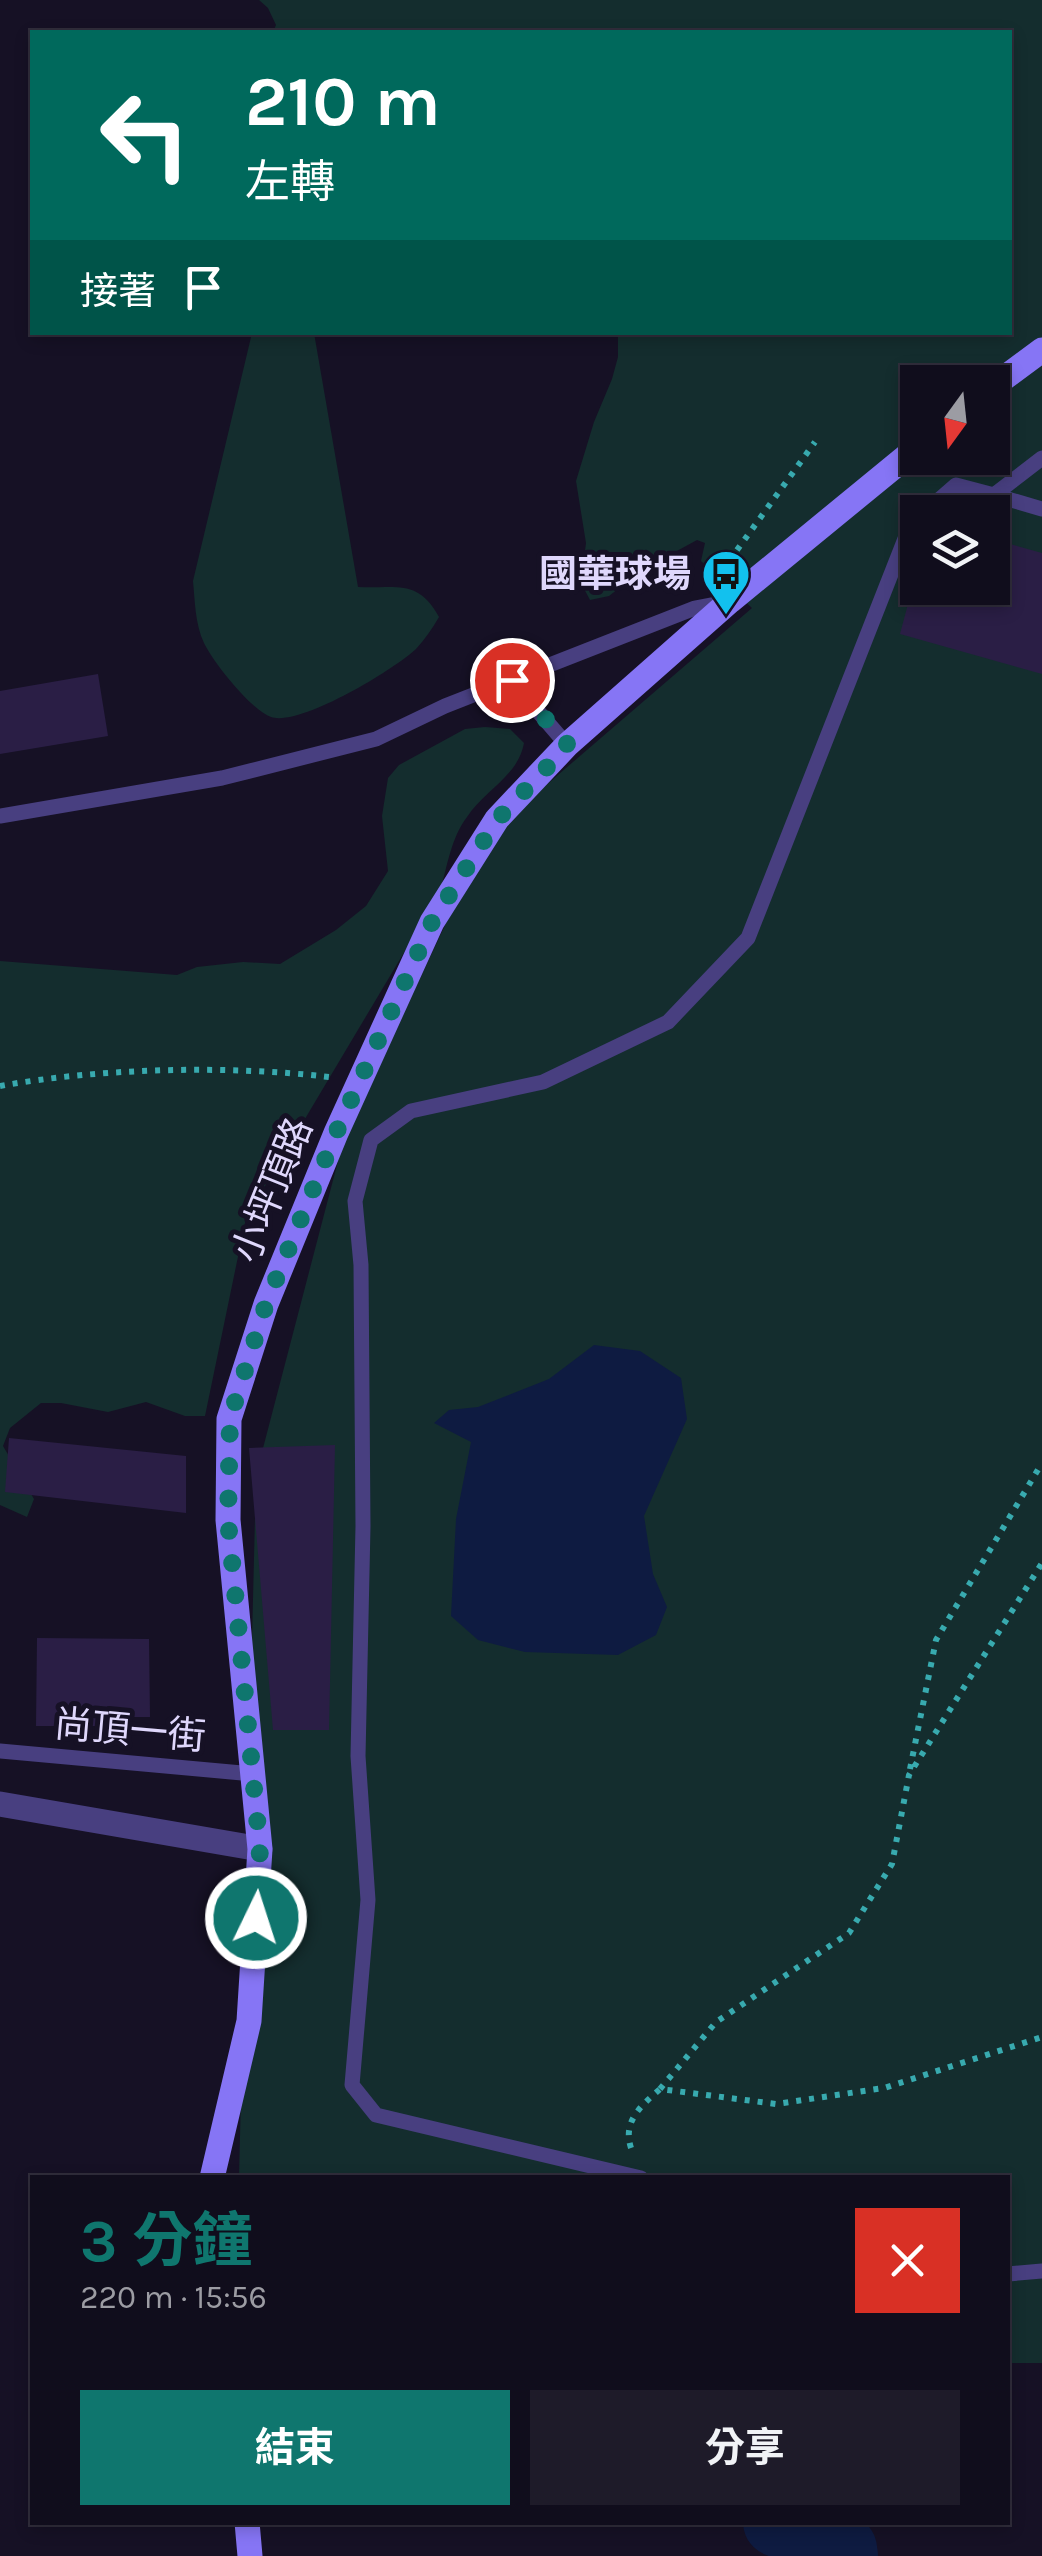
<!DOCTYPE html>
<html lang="zh-TW">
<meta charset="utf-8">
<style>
:root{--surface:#100d1c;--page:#1e1b29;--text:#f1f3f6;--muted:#9c9ca3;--line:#302d3b;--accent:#0f766e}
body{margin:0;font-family:Karla,"Noto Sans TC",sans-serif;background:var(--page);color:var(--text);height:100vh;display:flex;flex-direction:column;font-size:38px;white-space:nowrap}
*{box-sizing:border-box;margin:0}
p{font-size:32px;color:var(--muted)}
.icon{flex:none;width:55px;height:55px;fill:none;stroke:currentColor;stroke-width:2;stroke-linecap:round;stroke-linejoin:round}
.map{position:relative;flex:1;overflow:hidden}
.side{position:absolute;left:30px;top:2175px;width:980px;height:350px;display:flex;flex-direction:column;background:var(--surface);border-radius:0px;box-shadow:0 5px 15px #0003,0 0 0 2px var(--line)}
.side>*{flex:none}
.top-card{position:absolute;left:30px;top:30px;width:982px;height:305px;border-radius:0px;box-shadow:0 5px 15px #0003,0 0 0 2px var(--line);background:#00695c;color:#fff;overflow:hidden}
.needle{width:65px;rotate:195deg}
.fabs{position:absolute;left:900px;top:365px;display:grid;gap:20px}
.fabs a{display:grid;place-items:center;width:110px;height:110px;border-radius:0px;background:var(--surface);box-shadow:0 5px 15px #0003,0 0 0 2px var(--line);font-size:50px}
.pin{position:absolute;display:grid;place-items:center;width:85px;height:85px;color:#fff;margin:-42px;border:5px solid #fff;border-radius:50%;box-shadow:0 2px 10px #0007}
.me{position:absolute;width:110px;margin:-55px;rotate:4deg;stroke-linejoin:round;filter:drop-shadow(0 0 8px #0008)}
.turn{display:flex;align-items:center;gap:35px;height:210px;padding:0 50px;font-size:45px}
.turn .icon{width:130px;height:130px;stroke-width:2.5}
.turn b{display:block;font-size:70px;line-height:85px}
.then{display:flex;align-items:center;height:95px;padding:0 50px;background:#0003;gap:20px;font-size:38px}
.round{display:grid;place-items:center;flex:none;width:105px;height:105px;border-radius:0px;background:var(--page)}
.head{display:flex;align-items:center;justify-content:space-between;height:170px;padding:0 50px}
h1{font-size:60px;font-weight:700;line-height:75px;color:var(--accent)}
.primary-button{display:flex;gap:20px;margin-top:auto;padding:20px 50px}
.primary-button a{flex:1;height:115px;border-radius:0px;background:var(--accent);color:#fff;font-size:40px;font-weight:700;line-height:115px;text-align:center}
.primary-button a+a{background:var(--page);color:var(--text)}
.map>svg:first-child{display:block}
</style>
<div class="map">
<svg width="1042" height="2556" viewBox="0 0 1042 2556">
<rect width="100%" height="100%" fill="#161125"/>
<path fill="#142d2e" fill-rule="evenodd" d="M 259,0 L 1042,0 L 1042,2363 L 1008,2363 L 1008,2178 L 239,2178 L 256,1475 L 343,1142 L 487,836 L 752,608 L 701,561 L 705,543 L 697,540 L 642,570 L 609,596 L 590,600 L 581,583 L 586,543 L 576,481 L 594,422 L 612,379 L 618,357 L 618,333 L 1010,332 L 1010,32 L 273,32 L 276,25 L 268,8 ZM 918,382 L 992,382 L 992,458 L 918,458 ZM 918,512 L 992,512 L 992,588 L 918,588 Z
M 252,333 L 314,333 L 358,587 C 396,589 418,578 439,617 C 432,629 425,639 416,649 C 395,669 300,727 271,717 C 251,710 213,662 204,643 C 195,624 195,601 193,581 Z
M 485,727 L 510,729 L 524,743 C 518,776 486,789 467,817 C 451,838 447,867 440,892 L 246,1218 L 205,1416 L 185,1416 L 146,1402 L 108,1412 L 61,1403 L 41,1403 L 10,1428 L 3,1446 L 34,1499 L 27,1517 L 0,1505 L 0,961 L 177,975 L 197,967 L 243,962 L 280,964 L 336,930 L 366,906 L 388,871 L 382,816 L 388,778 L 399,765 L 465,729 Z"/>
<path fill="#0e1b41" d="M 594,1345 L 640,1351 L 681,1378 L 687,1419 L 644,1516 L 653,1574 L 667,1607 L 656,1635 L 618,1655 L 525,1652 L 478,1640 L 451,1616 L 456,1519 L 471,1442 L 434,1423 L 449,1410 L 478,1407 L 549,1379 Z"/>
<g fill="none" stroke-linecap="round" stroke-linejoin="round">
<path stroke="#0e1b41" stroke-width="70" d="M 778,2522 L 842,2549 L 843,2556"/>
</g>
<path fill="#2a1e45" d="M 992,539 L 1042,553 L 1042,674 L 900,634 L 916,574 L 918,588 L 992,588 Z
M 98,674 L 108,736 L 0,754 L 0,691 Z
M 9,1438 L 186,1456 L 186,1513 L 5,1492 Z
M 335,1445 L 329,1730 L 273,1730 L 249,1448 Z
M 37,1638 L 149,1639 L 150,1717 L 120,1717 L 115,1726 L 36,1726 Z"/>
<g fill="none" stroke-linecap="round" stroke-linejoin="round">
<path stroke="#38aaaf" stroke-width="6" stroke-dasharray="5 8" stroke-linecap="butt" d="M 737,550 L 815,442
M 0,1086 C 101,1068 227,1065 329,1077
M 910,1769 L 936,1640 L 1042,1463
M 660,2089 L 716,2022 L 849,1933 L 892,1864 L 909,1775 L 1042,1563
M 631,2148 C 622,2121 642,2105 660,2089 L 776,2104 L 884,2088 L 1042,2037"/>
<path stroke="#483f80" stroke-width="15" d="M 994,495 L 1042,509
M 925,512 L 956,485 L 994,495 L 1042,458
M 511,680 L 567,745
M 0,816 L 222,778 L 376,739 L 445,706 L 695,608 L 721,603
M 0,1751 L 253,1774
M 641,2178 L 376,2115 L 352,2085 L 368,1900 L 358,1756 L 363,1526 L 361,1265 L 355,1201 L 371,1140 L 411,1111 L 543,1082 L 668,1022 L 748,938 L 910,526 L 918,520
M 1008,2274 L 1042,2271"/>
<path stroke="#483f80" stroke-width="25" d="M 0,1804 L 260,1849"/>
<path stroke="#8675f5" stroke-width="25" d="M 992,387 L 1042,350
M 212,2178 L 249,2021 L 260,1849 L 228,1520 L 229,1419 L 266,1304 L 336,1133 L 432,922 L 497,819 L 567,745 L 730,601 L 918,447
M 247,2522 L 250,2556"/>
</g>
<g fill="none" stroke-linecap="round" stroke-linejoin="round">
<path stroke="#0f766e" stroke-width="18" stroke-dasharray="0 32.4" d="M 256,1918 L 260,1849 L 228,1520 L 230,1418 L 266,1304 L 336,1133 L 432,922 L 497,820 L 568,745 L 512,680"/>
</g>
<defs>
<g id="bus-pin" transform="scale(2.5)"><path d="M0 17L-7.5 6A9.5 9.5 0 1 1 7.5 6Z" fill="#12c1ee" stroke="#161125"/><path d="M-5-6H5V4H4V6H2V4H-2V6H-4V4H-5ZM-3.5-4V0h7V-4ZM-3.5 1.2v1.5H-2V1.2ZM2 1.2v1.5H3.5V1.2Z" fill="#111"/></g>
</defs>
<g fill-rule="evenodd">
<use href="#bus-pin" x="726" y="574"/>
</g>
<g text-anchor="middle" stroke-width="10" stroke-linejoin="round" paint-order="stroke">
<g font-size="38" font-weight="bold" fill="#dfd7fc" stroke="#161125" text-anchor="end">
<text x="691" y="587">國華球場</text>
</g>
<g font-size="38" fill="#dfd7fc" stroke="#161125">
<text transform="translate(272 1190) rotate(-68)" y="13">小坪頂路</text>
<text transform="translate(130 1730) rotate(5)" y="13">尚頂一街</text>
</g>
</g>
</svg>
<div class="fabs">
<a><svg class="needle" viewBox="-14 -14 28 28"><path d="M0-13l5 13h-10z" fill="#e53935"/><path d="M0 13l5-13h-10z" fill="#9c9ca3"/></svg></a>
<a><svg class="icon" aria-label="layers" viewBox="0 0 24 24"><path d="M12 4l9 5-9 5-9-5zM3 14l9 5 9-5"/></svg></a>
</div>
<div class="pin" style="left:512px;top:680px;background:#d93025"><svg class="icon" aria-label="arrive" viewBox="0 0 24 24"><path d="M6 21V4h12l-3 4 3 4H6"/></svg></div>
<svg class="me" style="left:256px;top:1918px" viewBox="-20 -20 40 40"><circle r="17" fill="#0f766e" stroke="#fff" stroke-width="3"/><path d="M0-11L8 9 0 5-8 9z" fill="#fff"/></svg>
<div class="top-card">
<div class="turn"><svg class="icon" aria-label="left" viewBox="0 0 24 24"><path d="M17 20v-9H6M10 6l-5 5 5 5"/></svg><div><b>210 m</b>左轉</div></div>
<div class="then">接著<svg class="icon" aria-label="arrive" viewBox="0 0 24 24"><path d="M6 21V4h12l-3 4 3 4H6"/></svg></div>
</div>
<section class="side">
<div class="head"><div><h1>3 分鐘</h1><p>220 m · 15:56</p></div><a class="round" style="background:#d93025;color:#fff"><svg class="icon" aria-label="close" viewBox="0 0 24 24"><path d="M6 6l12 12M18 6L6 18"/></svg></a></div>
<div class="primary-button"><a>結束</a><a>分享</a></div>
</section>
</div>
